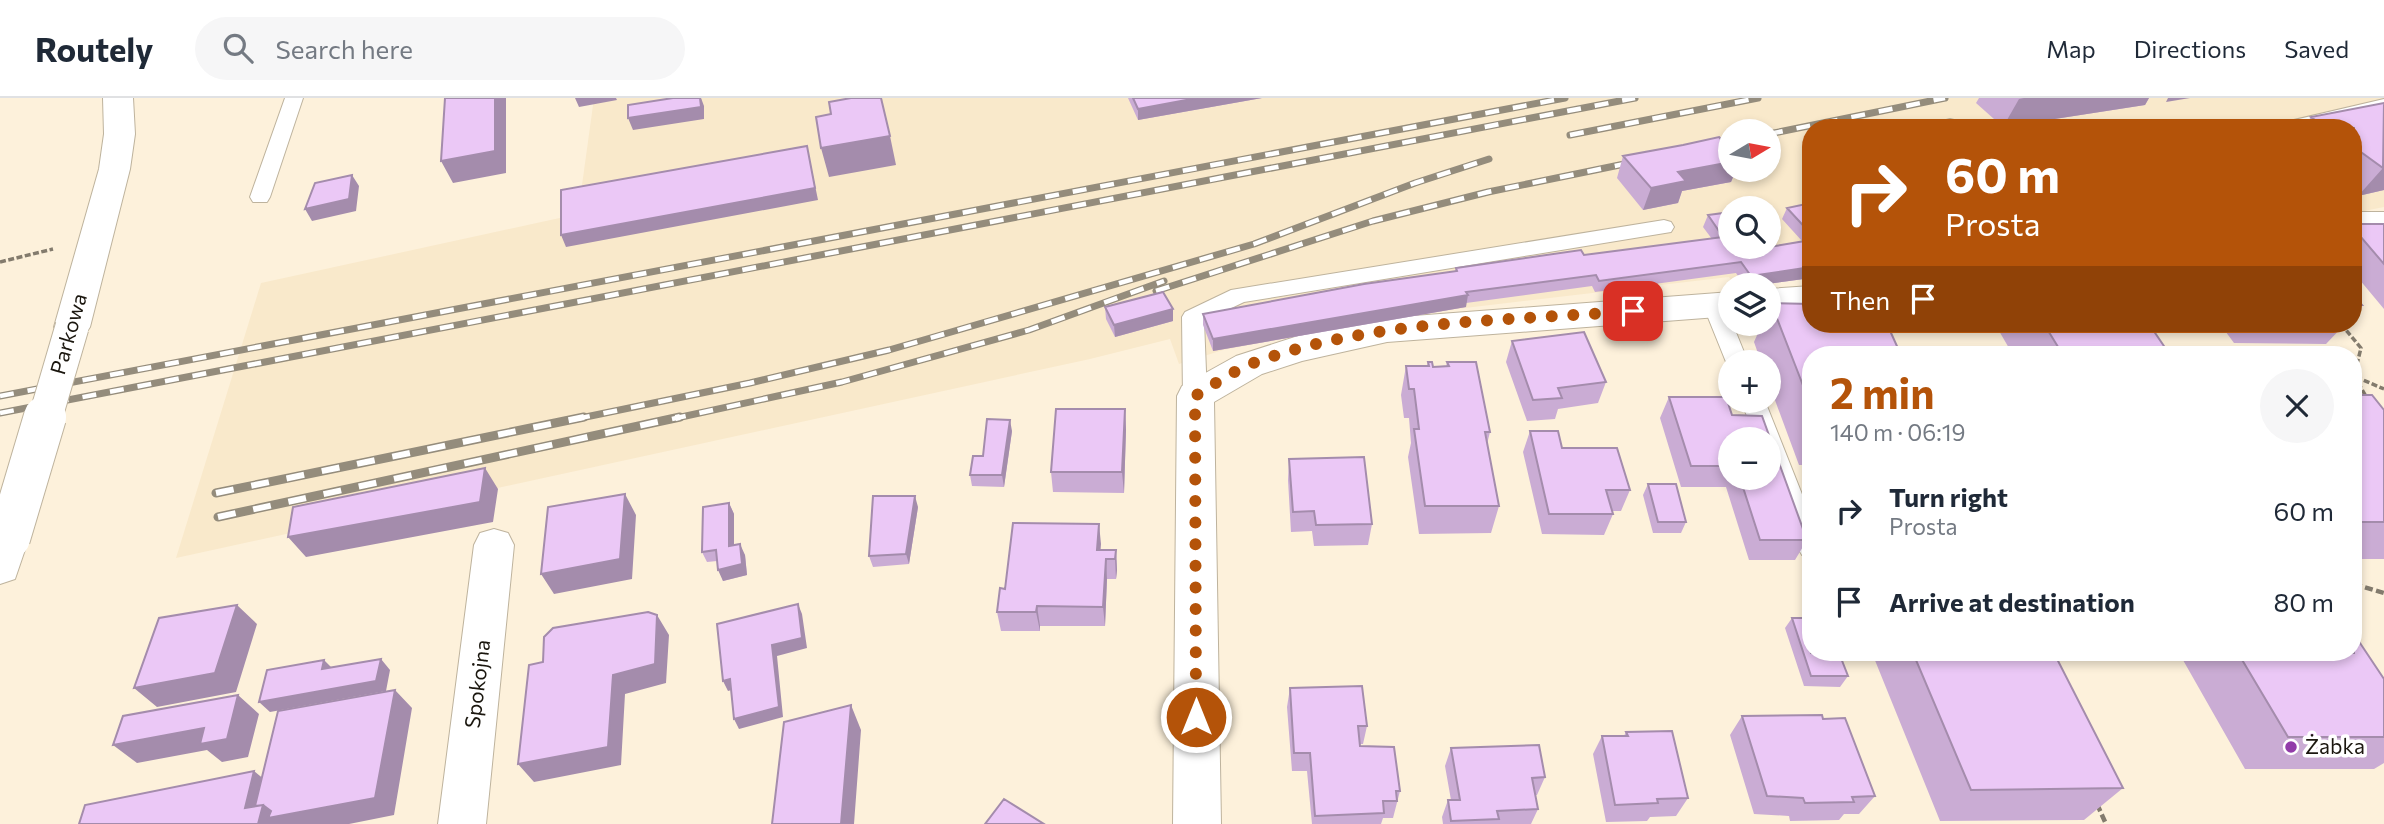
<!DOCTYPE html>
<meta charset="utf-8">
<style>
:root{--surface:#fff;--page:#f6f6f7;--text:#1f2937;--muted:#747a83;--line:#e0e1e3;--accent:#b45309}
body{margin:0;font-family:Commissioner,sans-serif;background:var(--page);color:var(--text);height:100vh;display:flex;flex-direction:column;font-size:26px;white-space:nowrap}
*{box-sizing:border-box;margin:0}
p{font-size:23px;color:var(--muted)}
.icon{flex:none;width:38px;height:38px;fill:none;stroke:currentColor;stroke-width:2;stroke-linecap:round;stroke-linejoin:round}
.map{position:relative;flex:1;overflow:hidden}
.panel{position:absolute;left:1802px;top:248px;width:560px;height:315px;display:flex;flex-direction:column;background:var(--surface);border-radius:28px;box-shadow:0 4px 10px #0003}
.panel>*{flex:none}
.banner{position:absolute;left:1802px;top:21px;width:560px;height:214px;border-radius:28px;box-shadow:0 4px 10px #0003;background:#b45309;color:#fff;overflow:hidden}
.needle{width:46px;rotate:80deg}
.controls{position:absolute;left:1718px;top:21px;display:grid;gap:14px}
.controls a{display:grid;place-items:center;width:63px;height:63px;border-radius:50%;background:var(--surface);box-shadow:0 4px 10px #0003;font-size:35px}
.pin{position:absolute;display:grid;place-items:center;width:60px;height:60px;color:#fff;margin:-30px;border-radius:14px;box-shadow:0 4px 10px #0006}
.me{position:absolute;width:77px;margin:-38px;rotate:0deg;stroke-linejoin:round;filter:drop-shadow(0 0 5px #0008)}
.turn{display:flex;align-items:center;gap:24px;height:147px;padding:0 28px;font-size:32px}
.turn .icon{width:91px;height:91px;stroke-width:2.5}
.turn b{display:block;font-size:49px;line-height:60px}
.then{display:flex;align-items:center;height:66px;padding:0 28px;background:#0003;gap:14px;font-size:26px}
.round{display:grid;place-items:center;flex:none;width:74px;height:74px;border-radius:37px;background:var(--page)}
.summary{display:flex;align-items:center;justify-content:space-between;height:119px;padding:0 28px}
h1{font-size:42px;font-weight:700;line-height:52px;color:var(--accent)}
ul{padding:0;list-style:none}
li{display:flex;align-items:center;gap:21px;height:91px;padding:0 28px}
li div{flex:1}
li b{display:block;font-size:26px}
li em{font-style:normal}
header{display:flex;align-items:center;gap:42px;box-sizing:border-box;height:98px;padding:0 35px;background:var(--surface);border-bottom:2px solid var(--line)}
header strong{font-size:33px}
nav{display:flex;gap:38px;margin-inline-start:auto;font-size:24px}
.search{width:490px;height:63px;background:var(--page);display:flex;align-items:center;gap:18px;box-sizing:border-box;padding:0 24px;border-radius:38px;color:var(--muted);font-size:26px}
.map>svg:first-child{display:block}
</style>
<header>
<strong>Routely</strong>
<div class="search"><svg class="icon" aria-label="search" viewBox="0 0 24 24"><circle cx="10" cy="10" r="6"/><path d="M15 15l6 6"/></svg>Search here</div>
<nav><a>Map</a><a>Directions</a><a>Saved</a></nav>
</header>
<div class="map">
<svg width="2384" height="726" viewBox="0 0 2384 726">
<rect width="100%" height="100%" fill="#fdf1db"/>
<path fill="#f9e9cb" fill-rule="evenodd" d="M 594,0 L 2384,0 L 2384,109 L 2354,115 L 2354,30 L 1811,30 L 1811,172 L 1740,187 L 1734,187 L 1729,179 L 1414,216 L 1223,252 L 1179,266 L 1170,241 L 1090,261 L 176,460 L 261,185 L 578,116 ZM 1731,33 L 1769,33 L 1769,72 L 1731,72 ZM 1731,110 L 1769,110 L 1769,149 L 1731,149 Z"/>
<g fill="none" stroke-linecap="round" stroke-linejoin="round">
<g stroke="#beb39d" stroke-width="2">
<path id="service" d="M 285,0 L 303,0 L 270,99 L 267,104 L 253,104 L 250,99 Z
M 2384,1 L 2384,13 L 2310,30 L 2275,30 L 2277,26 Z
M 1950,21 L 1970,26 L 1972,30 L 1929,30 L 1931,26 Z
M 1664,122 L 1671,124 L 1674,129 L 1671,134 L 1244,204 L 1204,223 L 1207,298 L 1203,304 L 1195,307 L 1187,304 L 1183,298 L 1182,219 L 1185,214 L 1231,192 Z
M 1714,199 L 1722,202 L 1725,207 L 1748,264 L 1731,264 L 1731,270 L 1726,264 L 1703,207 L 1706,202 Z
M 1741,303 L 1765,303 L 1811,419 L 1811,460 L 1802,457 L 1798,450 L 1769,377 L 1769,341 L 1756,341 Z"/>
</g>
<g stroke="#beb39d" stroke-width="2">
<path id="minor" d="M 2354,114 L 2384,114 L 2384,136 L 2354,136 Z
M 1811,188 L 1811,212 L 1769,215 L 1769,191 Z
M 1731,194 L 1731,218 L 1387,244 L 1302,263 L 1262,276 L 1214,304 L 1221,726 L 1173,726 L 1177,298 L 1182,288 L 1236,258 L 1298,238 L 1387,220 Z
M 494,431 L 508,435 L 514,447 L 486,726 L 438,726 L 474,447 L 480,435 Z"/>
</g>
<g stroke="#beb39d" stroke-width="2">
<path id="tertiary" d="M 103,0 L 133,0 L 135,36 L 130,71 L 90,229 L 84,238 L 72,241 L 60,238 L 54,229 L 99,71 L 104,36 Z
M 9,424 L 23,429 L 29,440 L 15,481 L 0,486 L 0,427 Z"/>
</g>
<path stroke="#837b6d" stroke-width="3.5" stroke-dasharray="6 2.5" stroke-linecap="butt" d="M 0,164 L 53,151
M 2341,226 L 2361,250 L 2354,278 L 2367,300
M 2356,279 L 2384,291"/>
<path stroke="#837b6d" stroke-width="4.5" stroke-dasharray="8 3.5" stroke-linecap="butt" d="M 2354,486 L 2384,495
M 2097,706 L 2106,726"/>
<use href="#service" fill="#fff" fill-rule="evenodd"/>
<use href="#minor" fill="#fff" fill-rule="evenodd"/>
<use href="#tertiary" fill="#fff" fill-rule="evenodd"/>
<g stroke="#948c7c" stroke-width="7">
<path id="rail-far1" d="M 1769,36 L 1945,0
M 1570,37 L 1758,0
M 1704,49 L 1731,44
M 1156,193 L 1373,123 L 1488,94 L 1639,63
M 0,298 L 1565,0
M 0,315 L 1635,0
M 576,321 L 750,285 L 889,252 L 1254,146 L 1415,85 L 1489,61
M 672,321 L 842,284 L 1029,232 L 1164,183"/>
</g>
<g stroke="#948c7c" stroke-width="9">
<path id="rail" d="M 216,395 L 584,319
M 218,419 L 680,319"/>
</g>
<use href="#rail-far1" stroke="#fff" stroke-width="4.5" stroke-dasharray="14" stroke-linecap="butt"/>
<use href="#rail" stroke="#fff" stroke-width="6" stroke-dasharray="18" stroke-linecap="butt"/>
<g stroke="#beb39d" stroke-width="35" stroke-linecap="butt">
<path id="tertiary-bridge-far1" d="M 45,321 L 72,229"/>
</g>
<g stroke="#beb39d" stroke-width="44" stroke-linecap="butt">
<path id="tertiary-bridge" d="M 9,440 L 45,319"/>
</g>
<use href="#tertiary-bridge-far1" stroke="#fff" stroke-width="33"/>
<use href="#tertiary-bridge" stroke="#fff" stroke-width="42"/>
</g>
<path fill="#caacd4" fill-rule="evenodd" d="M 1128,0 L 1262,0 L 1138,22 Z
M 1979,0 L 2149,0 L 2145,7 L 2003,29 L 1976,5 Z
M 2384,5 L 2384,92 L 2358,98 L 2354,95 L 2354,30 L 2303,30 L 2311,19 Z
M 1623,58 L 1731,72 L 1736,72 L 1731,84 L 1682,93 L 1678,105 L 1643,112 L 1617,80 Z
M 1811,105 L 1811,180 L 1760,187 L 1744,187 L 1736,175 L 1595,194 L 1592,188 L 1466,205 L 1466,209 L 1213,253 L 1203,227 L 1203,216 L 1455,173 L 1456,170 L 1584,157 L 1712,141 L 1703,129 L 1708,117 L 1731,149 L 1769,149 L 1802,143 L 1782,121 L 1787,110 Z
M 2354,126 L 2384,126 L 2384,211 L 2354,175 Z
M 2354,197 L 2362,207 L 2354,217 Z
M 1771,205 L 1811,257 L 1811,367 L 1799,367 L 1769,286 L 1769,264 L 1761,264 L 1754,244 L 1762,226 L 1769,226 L 1769,210 Z
M 1105,209 L 1173,211 L 1173,223 L 1115,239 L 1106,221 Z
M 1995,226 L 2149,226 L 2170,257 L 2013,257 Z
M 2220,226 L 2345,226 L 2326,246 L 2234,245 Z
M 1512,243 L 1606,284 L 1598,305 L 1558,311 L 1555,321 L 1527,323 L 1506,264 Z
M 1428,264 L 1433,269 L 1446,269 L 1447,264 L 1490,334 L 1487,346 L 1499,408 L 1491,435 L 1419,436 L 1408,359 L 1411,345 L 1409,320 L 1404,320 L 1401,297 L 1406,268 L 1427,268 Z
M 2354,297 L 2384,312 L 2384,461 L 2354,461 Z
M 1669,299 L 1732,317 L 1807,442 L 1795,462 L 1749,462 L 1726,389 L 1681,389 L 1660,320 ZM 1731,341 L 1769,380 L 1731,380 Z
M 1125,311 L 1126,332 L 1124,395 L 1053,394 L 1051,374 Z
M 1012,333 L 1004,389 L 972,388 L 970,377 Z
M 1530,333 L 1562,350 L 1630,392 L 1621,413 L 1612,413 L 1613,416 L 1604,437 L 1542,436 L 1523,354 Z
M 1289,361 L 1372,426 L 1368,447 L 1314,448 L 1312,433 L 1291,434 L 1288,382 Z
M 1648,386 L 1686,424 L 1681,435 L 1653,435 L 1643,397 Z
M 729,405 L 734,416 L 734,447 L 745,457 L 747,477 L 723,483 L 717,463 L 707,464 L 702,454 Z
M 918,409 L 909,466 L 873,469 L 869,458 Z
M 1099,426 L 1100,452 L 1116,452 L 1117,472 L 1116,481 L 1107,481 L 1105,528 L 1040,528 L 1040,533 L 1001,533 L 997,514 L 1005,491 Z
M 1792,520 L 1848,578 L 1840,589 L 1804,588 L 1785,530 Z
M 1872,555 L 2054,555 L 2123,690 L 2084,722 L 1940,723 Z
M 2179,555 L 2354,555 L 2384,581 L 2384,665 L 2374,671 L 2245,671 Z
M 1290,590 L 1367,628 L 1363,646 L 1360,646 L 1360,648 L 1400,693 L 1393,720 L 1383,720 L 1381,726 L 1312,726 L 1307,673 L 1292,673 L 1287,609 Z
M 1742,618 L 1823,621 L 1875,698 L 1859,716 L 1844,716 L 1839,722 L 1790,723 L 1789,718 L 1754,716 L 1730,637 Z
M 1626,634 L 1688,700 L 1676,718 L 1650,719 L 1647,723 L 1606,724 L 1593,656 L 1602,638 L 1624,638 Z
M 1451,650 L 1545,679 L 1537,697 L 1535,697 L 1538,711 L 1531,726 L 1443,726 L 1442,719 L 1448,702 L 1451,702 L 1445,668 Z"/>
<path fill="#a48cac" d="M 495,0 L 506,0 L 506,75 L 453,85 L 441,63 Z
M 575,0 L 616,0 L 617,2 L 579,9 Z
M 700,0 L 701,0 L 704,8 L 704,21 L 633,32 L 628,20 Z
M 1197,0 L 1262,0 L 1138,22 L 1138,11 Z
M 2024,0 L 2149,0 L 2145,7 L 2003,29 L 2019,1 Z
M 2168,0 L 2190,0 L 2166,4 Z
M 890,38 L 896,67 L 829,79 L 821,50 Z
M 807,48 L 818,102 L 566,149 L 561,137 Z
M 1731,64 L 1731,72 L 1736,72 L 1731,84 L 1682,93 L 1678,105 L 1643,112 L 1651,90 L 1678,74 Z
M 2384,69 L 2384,92 L 2358,98 L 2383,70 Z
M 352,77 L 359,88 L 356,113 L 312,123 L 305,111 Z
M 1811,169 L 1811,180 L 1760,187 L 1747,187 L 1751,178 Z
M 1468,197 L 1466,209 L 1213,253 L 1213,241 Z
M 1173,211 L 1173,223 L 1115,239 L 1114,227 Z
M 1125,311 L 1126,332 L 1124,395 L 1122,374 Z
M 1010,322 L 1012,333 L 1004,389 L 1002,377 Z
M 485,370 L 498,391 L 493,424 L 306,459 L 288,439 Z
M 625,396 L 636,417 L 632,481 L 554,496 L 541,476 Z
M 915,398 L 918,409 L 909,466 L 906,456 Z
M 729,405 L 734,416 L 734,459 L 729,448 Z
M 1099,426 L 1101,446 L 1099,472 L 1097,452 Z
M 740,446 L 745,457 L 747,477 L 723,483 L 718,472 Z
M 1116,452 L 1117,472 L 1116,481 L 1115,461 Z
M 1106,461 L 1107,481 L 1105,528 L 1103,509 Z
M 798,506 L 802,516 L 807,550 L 777,558 L 783,619 L 739,631 L 734,621 L 772,547 Z
M 237,507 L 257,526 L 236,594 L 157,609 L 134,590 Z
M 1037,508 L 1040,528 L 1040,533 L 1036,514 Z
M 657,517 L 669,537 L 666,585 L 625,596 L 621,667 L 534,684 L 518,666 L 613,577 Z
M 381,561 L 390,572 L 386,593 L 270,614 L 259,604 Z
M 324,562 L 334,572 L 322,571 Z
M 730,581 L 735,591 L 728,593 L 723,583 Z
M 395,592 L 412,610 L 394,717 L 349,726 L 258,726 L 245,710 L 254,673 L 283,697 Z
M 238,597 L 259,616 L 248,659 L 222,664 L 207,652 L 137,665 L 113,647 Z
M 851,607 L 861,632 L 854,726 L 841,726 Z"/>
<path fill="#ebc8f6" stroke="#a48cac" stroke-width="2" d="M 445,0 L 495,0 L 495,53 L 441,63 Z
M 673,0 L 700,0 L 701,9 L 628,20 L 628,7 Z
M 851,0 L 881,0 L 890,38 L 821,50 L 816,19 L 831,16 L 829,4 Z
M 1133,0 L 1197,0 L 1138,11 Z
M 2384,5 L 2383,70 L 2354,49 L 2354,30 L 2326,30 L 2311,19 Z
M 1973,24 L 1979,30 L 1944,30 Z
M 1719,39 L 1731,52 L 1731,64 L 1678,74 L 1686,83 L 1651,90 L 1623,58 L 1683,47 Z
M 807,48 L 815,90 L 561,137 L 561,92 Z
M 352,77 L 349,101 L 305,111 L 315,85 Z
M 1811,105 L 1811,136 L 1787,110 Z
M 1731,114 L 1731,149 L 1769,149 L 1811,142 L 1811,169 L 1751,178 L 1741,164 L 1599,183 L 1596,177 L 1466,194 L 1468,197 L 1213,241 L 1203,216 L 1364,186 L 1457,173 L 1456,170 L 1581,152 L 1584,157 L 1723,139 L 1708,117 Z
M 2354,126 L 2384,126 L 2384,166 L 2354,131 Z
M 1163,194 L 1173,211 L 1114,227 L 1105,209 Z
M 2354,197 L 2362,207 L 2354,207 Z
M 1771,205 L 1811,206 L 1811,226 L 1887,226 L 1901,257 L 1811,257 L 1811,308 Z
M 2044,226 L 2149,226 L 2170,257 L 2063,257 Z
M 1584,234 L 1606,284 L 1558,290 L 1562,300 L 1533,302 L 1512,243 Z
M 1428,264 L 1432,264 L 1433,269 L 1449,268 L 1447,264 L 1476,264 L 1490,334 L 1485,334 L 1499,408 L 1425,408 L 1414,331 L 1419,331 L 1414,291 L 1409,291 L 1406,268 L 1429,268 Z
M 2354,297 L 2372,297 L 2384,312 L 2384,424 L 2361,424 L 2354,414 Z
M 1669,299 L 1726,299 L 1732,317 L 1762,318 L 1807,442 L 1760,442 L 1740,380 L 1769,380 L 1769,341 L 1731,341 L 1731,368 L 1691,368 Z
M 1056,311 L 1125,311 L 1122,374 L 1051,374 Z
M 987,321 L 1010,322 L 1002,377 L 970,377 L 973,358 L 983,358 Z
M 1530,333 L 1558,333 L 1562,350 L 1617,350 L 1630,392 L 1606,392 L 1613,416 L 1549,416 Z
M 1364,359 L 1372,426 L 1316,427 L 1314,413 L 1293,414 L 1289,361 Z
M 485,370 L 480,404 L 288,439 L 293,409 Z
M 1648,386 L 1676,386 L 1686,424 L 1658,424 Z
M 625,396 L 620,461 L 541,476 L 548,409 Z
M 873,398 L 915,398 L 906,456 L 869,458 Z
M 729,405 L 729,448 L 740,446 L 742,466 L 718,472 L 716,452 L 702,454 L 703,409 Z
M 1013,425 L 1099,426 L 1097,452 L 1116,452 L 1115,461 L 1106,461 L 1103,509 L 1037,508 L 1036,514 L 997,514 L 1000,490 L 1005,491 Z
M 798,506 L 802,540 L 772,547 L 779,609 L 734,621 L 730,581 L 723,583 L 717,526 Z
M 237,507 L 215,575 L 134,590 L 159,520 Z
M 648,514 L 657,517 L 655,566 L 613,577 L 608,649 L 518,666 L 529,567 L 543,564 L 544,539 L 553,530 Z
M 1792,520 L 1811,520 L 1811,555 L 1839,555 L 1848,578 L 1811,578 Z
M 2354,536 L 2384,581 L 2384,639 L 2288,639 L 2238,555 L 2354,555 Z
M 1913,555 L 2054,555 L 2123,690 L 1971,692 Z
M 381,561 L 376,583 L 259,604 L 267,572 L 324,562 L 322,571 Z
M 1362,588 L 1367,628 L 1358,628 L 1360,648 L 1394,649 L 1400,693 L 1396,693 L 1397,703 L 1383,703 L 1384,715 L 1315,718 L 1310,655 L 1294,655 L 1290,590 Z
M 395,592 L 375,700 L 268,720 L 271,713 L 263,707 L 255,708 L 278,613 Z
M 238,597 L 227,641 L 200,646 L 204,630 L 113,647 L 123,618 Z
M 851,607 L 841,726 L 772,726 L 784,624 Z
M 1822,617 L 1823,621 L 1845,620 L 1875,698 L 1852,699 L 1854,704 L 1805,705 L 1803,700 L 1767,698 L 1742,618 Z
M 1672,633 L 1688,700 L 1657,701 L 1658,705 L 1615,707 L 1602,638 L 1628,638 L 1626,634 Z
M 1539,647 L 1545,679 L 1532,680 L 1538,711 L 1497,713 L 1499,721 L 1451,723 L 1448,702 L 1460,702 L 1451,650 Z
M 254,673 L 245,710 L 263,707 L 258,726 L 79,726 L 85,707 Z
M 1004,701 L 1044,726 L 985,726 Z"/>
<g fill="none" stroke-linecap="round" stroke-linejoin="round">
<path stroke="#b45309" stroke-width="12" stroke-dasharray="0 21.6" d="M 1196,619 L 1195,298 C 1213,287 1232,274 1251,266 C 1367,221 1510,223 1633,213"/>
</g>
<circle fill="#923ca9" stroke="#fff" stroke-width="2.5" cx="2291" cy="649" r="7"/>
<g text-anchor="middle" stroke-width="7" stroke-linejoin="round" paint-order="stroke">
<g font-size="21" fill="#1b170f" stroke="#fff">
<text transform="translate(69 236) rotate(-74)" y="7">Parkowa</text>
<text transform="translate(478 586) rotate(-83)" y="7">Spokojna</text>
</g>
<g font-size="21" fill="#1b170f" stroke="#fff" text-anchor="start">
<text x="2305" y="656">Żabka</text>
</g>
</g>
</svg>
<div class="controls">
<a><svg class="needle" viewBox="-14 -14 28 28"><path d="M0-13l5 13h-10z" fill="#e53935"/><path d="M0 13l5-13h-10z" fill="#747a83"/></svg></a>
<a><svg class="icon" aria-label="search" viewBox="0 0 24 24"><circle cx="10" cy="10" r="6"/><path d="M15 15l6 6"/></svg></a>
<a><svg class="icon" aria-label="layers" viewBox="0 0 24 24"><path d="M12 4l9 5-9 5-9-5zM3 14l9 5 9-5"/></svg></a>
<a>+</a>
<a>−</a>
</div>
<div class="pin" style="left:1633px;top:213px;background:#d93025"><svg class="icon" aria-label="arrive" viewBox="0 0 24 24"><path d="M6 21V4h12l-3 4 3 4H6"/></svg></div>
<svg class="me" style="left:1196px;top:619px" viewBox="-20 -20 40 40"><circle r="17" fill="#b45309" stroke="#fff" stroke-width="3"/><path d="M0-11L8 9 0 5-8 9z" fill="#fff"/></svg>
<div class="banner">
<div class="turn"><svg class="icon" aria-label="right" viewBox="0 0 24 24"><path d="M7 20v-9h11M14 6l5 5-5 5"/></svg><div><b>60 m</b>Prosta</div></div>
<div class="then">Then<svg class="icon" aria-label="arrive" viewBox="0 0 24 24"><path d="M6 21V4h12l-3 4 3 4H6"/></svg></div>
</div>
<section class="panel">
<div class="summary"><div><h1>2 min</h1><p>140 m · 06:19</p></div><a class="round"><svg class="icon" aria-label="close" viewBox="0 0 24 24"><path d="M6 6l12 12M18 6L6 18"/></svg></a></div>
<ul>
<li><svg class="icon" aria-label="right" viewBox="0 0 24 24"><path d="M7 20v-9h11M14 6l5 5-5 5"/></svg><div><b>Turn right</b><p>Prosta</p></div><em>60 m</em></li>
<li><svg class="icon" aria-label="arrive" viewBox="0 0 24 24"><path d="M6 21V4h12l-3 4 3 4H6"/></svg><div><b>Arrive at destination</b></div><em>80 m</em></li>
</ul>
</section>
</div>
